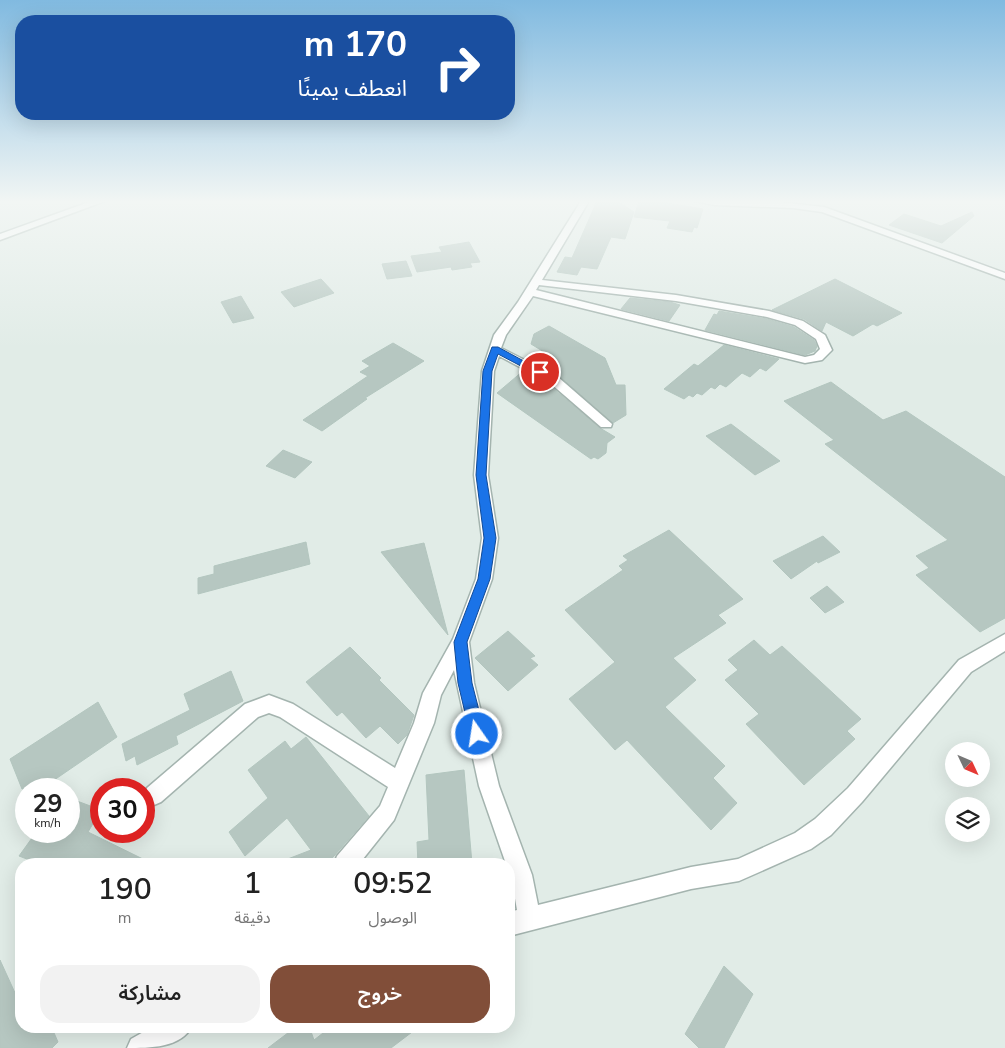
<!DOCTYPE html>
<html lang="ar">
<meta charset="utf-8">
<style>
:root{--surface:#fff;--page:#f2f2f2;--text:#222;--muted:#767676;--accent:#814e39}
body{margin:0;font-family:"Nunito Sans","Noto Sans Arabic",sans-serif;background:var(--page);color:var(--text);direction:rtl;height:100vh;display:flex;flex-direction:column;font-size:19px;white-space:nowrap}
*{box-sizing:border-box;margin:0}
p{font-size:16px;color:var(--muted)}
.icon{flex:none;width:28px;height:28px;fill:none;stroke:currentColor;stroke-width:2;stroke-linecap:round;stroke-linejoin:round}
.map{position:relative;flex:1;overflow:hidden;direction:ltr}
.details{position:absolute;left:15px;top:858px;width:500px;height:175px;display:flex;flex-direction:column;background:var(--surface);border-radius:20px;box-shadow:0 5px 20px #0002;direction:rtl}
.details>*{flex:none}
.banner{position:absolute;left:15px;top:15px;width:500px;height:105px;border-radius:20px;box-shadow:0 5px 20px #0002;direction:rtl;background:#1a4fa0;color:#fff;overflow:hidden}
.needle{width:32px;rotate:134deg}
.buttons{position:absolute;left:945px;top:742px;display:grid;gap:10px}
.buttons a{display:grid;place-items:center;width:45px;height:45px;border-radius:50%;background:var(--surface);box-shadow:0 5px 20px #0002;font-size:25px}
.speed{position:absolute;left:15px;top:778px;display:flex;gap:10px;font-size:25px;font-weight:700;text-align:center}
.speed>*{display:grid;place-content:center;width:65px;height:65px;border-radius:50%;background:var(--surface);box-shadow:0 5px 20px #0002;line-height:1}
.speed small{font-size:12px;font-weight:400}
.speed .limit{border:8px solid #d22;background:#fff;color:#111}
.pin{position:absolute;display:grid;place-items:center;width:42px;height:42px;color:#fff;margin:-21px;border:2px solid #fff;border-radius:50%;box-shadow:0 1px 5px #0007}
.me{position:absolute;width:55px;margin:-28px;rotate:347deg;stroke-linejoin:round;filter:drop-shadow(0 0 4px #0008)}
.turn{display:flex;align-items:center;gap:18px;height:105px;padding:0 25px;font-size:22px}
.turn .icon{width:65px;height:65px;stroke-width:2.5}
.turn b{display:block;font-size:35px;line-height:42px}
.eta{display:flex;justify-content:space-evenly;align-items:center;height:85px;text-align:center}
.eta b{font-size:30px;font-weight:600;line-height:35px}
.action{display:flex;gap:10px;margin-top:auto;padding:10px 25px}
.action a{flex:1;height:58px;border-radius:20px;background:var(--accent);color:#fff;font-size:20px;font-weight:600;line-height:58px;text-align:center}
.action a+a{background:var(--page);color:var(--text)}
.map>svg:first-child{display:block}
</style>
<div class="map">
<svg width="1005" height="1048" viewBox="0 0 1005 1048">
<rect width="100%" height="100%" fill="#e1ece7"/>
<path fill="#b6c7c1" stroke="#b3c6bf" d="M 597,201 L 617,201 L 634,212 L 625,239 L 611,237 L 597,269 L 581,267 L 577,275 L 557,272 L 565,257 L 572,258 Z
M 639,201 L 656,201 L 703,209 L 697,228 L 694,227 L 692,232 L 667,228 L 670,221 L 634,217 Z
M 972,212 L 974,216 L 942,243 L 889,225 L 904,214 L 941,226 Z
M 469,242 L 480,262 L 470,263 L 472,267 L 452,270 L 451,267 L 417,272 L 411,256 L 442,252 L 439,247 Z
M 406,261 L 412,276 L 387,279 L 382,264 Z
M 321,279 L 334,293 L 294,307 L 281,292 Z
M 835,279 L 902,313 L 877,326 L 873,324 L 853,336 L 826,322 L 822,331 L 804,319 L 772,310 Z
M 241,296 L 254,318 L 233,323 L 221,302 Z
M 630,298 L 670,302 L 680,305 L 669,321 L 621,309 Z
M 719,311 L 767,319 L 794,327 L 814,340 L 817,346 L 815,351 L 805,355 L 705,330 L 714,314 L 717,315 Z
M 549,326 L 605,358 L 616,385 L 625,385 L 626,415 L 613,423 L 559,376 L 532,362 L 544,352 L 531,344 L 534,334 Z
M 393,343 L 424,361 L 365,398 L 367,399 L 322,431 L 303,420 L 368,376 L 360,372 L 370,366 L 362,361 Z
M 724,345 L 779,359 L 766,371 L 760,368 L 750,377 L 742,373 L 726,387 L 720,384 L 715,389 L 711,387 L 702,395 L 697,393 L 693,397 L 689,395 L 684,399 L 664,389 L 694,364 L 698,366 Z
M 523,371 L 549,385 L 600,428 L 615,437 L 607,443 L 606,453 L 598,459 L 594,457 L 591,459 L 497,393 Z
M 831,382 L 883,420 L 906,411 L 1005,477 L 1005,618 L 980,632 L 916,575 L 929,568 L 916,556 L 948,540 L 825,444 L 834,440 L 784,401 Z
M 731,424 L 780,461 L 755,475 L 706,436 Z
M 283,450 L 312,462 L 295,478 L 266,466 Z
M 669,530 L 743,599 L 718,615 L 726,623 L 673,658 L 696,680 L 665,707 L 725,766 L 713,778 L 737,803 L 711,830 L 627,740 L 615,750 L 569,699 L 615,662 L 565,610 L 623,570 L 619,566 L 628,560 L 623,556 Z
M 823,536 L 840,552 L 818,563 L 817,561 L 791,579 L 773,561 Z
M 306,542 L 310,564 L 198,594 L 198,578 L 214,574 L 214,566 Z
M 424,543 L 448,635 L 381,552 Z
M 827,586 L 844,602 L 825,613 L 810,598 Z
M 508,631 L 535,656 L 530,658 L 538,665 L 508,691 L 475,658 Z
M 754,640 L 770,655 L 782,646 L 861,719 L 847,731 L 855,739 L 804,785 L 746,724 L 759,714 L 725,680 L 738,670 L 728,660 Z
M 350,647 L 381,678 L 379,680 L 414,715 L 407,735 L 398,744 L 380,726 L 366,738 L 342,712 L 337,716 L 306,682 Z
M 231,671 L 243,701 L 176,736 L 178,744 L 137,765 L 135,756 L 126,761 L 122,744 L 190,710 L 184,694 Z
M 98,702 L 117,737 L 41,789 L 22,789 L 10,759 Z
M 306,737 L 369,816 L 327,864 L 280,864 L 280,862 L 311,850 L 287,818 L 245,856 L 229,832 L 268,798 L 248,770 L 285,741 L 291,749 Z
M 464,770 L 472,864 L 418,864 L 417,842 L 429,840 L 426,775 Z
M 69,798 L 101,810 L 88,832 L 153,864 L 40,864 L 19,856 L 37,831 L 69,831 Z
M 0,960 L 21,1006 L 21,1026 L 51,1026 L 58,1042 L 52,1048 L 0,1048 Z
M 724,966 L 753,994 L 724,1048 L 699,1048 L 685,1034 Z
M 297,1026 L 309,1026 L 314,1040 L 332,1026 L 420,1026 L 391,1048 L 268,1048 Z"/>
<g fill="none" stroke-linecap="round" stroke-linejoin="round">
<g stroke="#a4b4af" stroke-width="3">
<path id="minor" d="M 92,201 L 105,201 L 0,240 L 0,234 Z
M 581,201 L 589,201 L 542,280 L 676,295 L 769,311 L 803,321 L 825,335 L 832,350 L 822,360 L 805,363 L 533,296 L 506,335 L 501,348 L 558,377 L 612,424 L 611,427 L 601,427 L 550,383 L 499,356 L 494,371 L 488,475 L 498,538 L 492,579 L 469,642 L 474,683 L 499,786 L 532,875 L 538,905 L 691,867 L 738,859 L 795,833 L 815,819 L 848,788 L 959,660 L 1005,634 L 1005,651 L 971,672 L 862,802 L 831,835 L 811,849 L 739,881 L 691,889 L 509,936 L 509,912 L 517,910 L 509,864 L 506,864 L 479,786 L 454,670 L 441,695 L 434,723 L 394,820 L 359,864 L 334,864 L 337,856 L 380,806 L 388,787 L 280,717 L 269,713 L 258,717 L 161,802 L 154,805 L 147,802 L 144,795 L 147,788 L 245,704 L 269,695 L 293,704 L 395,768 L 414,723 L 423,693 L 453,639 L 476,579 L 482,538 L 474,475 L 482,371 L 494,335 L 518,302 ZM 539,285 L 676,301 L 767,317 L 795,325 L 816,339 L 820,349 L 814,355 L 805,357 L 536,290 Z
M 695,201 L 778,202 L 824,207 L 1005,273 L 1005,279 L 822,212 L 793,208 L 715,205 Z
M 154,1026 L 192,1026 C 181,1048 150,1048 127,1048 L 131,1039 Z"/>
</g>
<use href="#minor" fill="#fff" fill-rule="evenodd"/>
</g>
<linearGradient id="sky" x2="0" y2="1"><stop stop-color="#81bae0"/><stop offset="0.58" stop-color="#f2f6f4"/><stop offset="1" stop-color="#f2f6f4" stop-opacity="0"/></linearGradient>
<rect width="1005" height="348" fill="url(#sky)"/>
<path fill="#1a73e8" stroke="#114b97" d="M 492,347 L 498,347 L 544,372 L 536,374 L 498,354 L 492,371 L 486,475 L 496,538 L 490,579 L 467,642 L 472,683 L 485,734 L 482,739 L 477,742 L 472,739 L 470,734 L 458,683 L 454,642 L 478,579 L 484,538 L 476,475 L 483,371 Z"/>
</svg>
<div class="buttons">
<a><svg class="needle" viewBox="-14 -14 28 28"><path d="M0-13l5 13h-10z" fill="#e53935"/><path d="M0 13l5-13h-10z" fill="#767676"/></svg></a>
<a><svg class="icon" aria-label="layers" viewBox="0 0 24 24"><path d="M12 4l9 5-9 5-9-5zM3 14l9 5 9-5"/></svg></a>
</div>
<div class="speed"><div>29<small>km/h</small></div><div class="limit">30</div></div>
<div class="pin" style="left:540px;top:372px;background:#d93025"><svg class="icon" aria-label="arrive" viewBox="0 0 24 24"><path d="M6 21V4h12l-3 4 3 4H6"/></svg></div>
<svg class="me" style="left:477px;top:734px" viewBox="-20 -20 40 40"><circle r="17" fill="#1a73e8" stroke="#fff" stroke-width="3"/><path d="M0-11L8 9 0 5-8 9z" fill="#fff"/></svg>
<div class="banner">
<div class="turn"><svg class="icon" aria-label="right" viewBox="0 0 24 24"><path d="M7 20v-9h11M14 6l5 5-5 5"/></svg><div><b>170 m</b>انعطف يمينًا</div></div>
</div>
<section class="details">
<div class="eta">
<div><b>09:52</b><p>الوصول</p></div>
<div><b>1</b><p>دقيقة</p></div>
<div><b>190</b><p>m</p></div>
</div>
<div class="action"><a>خروج</a><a>مشاركة</a></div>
</section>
</div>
